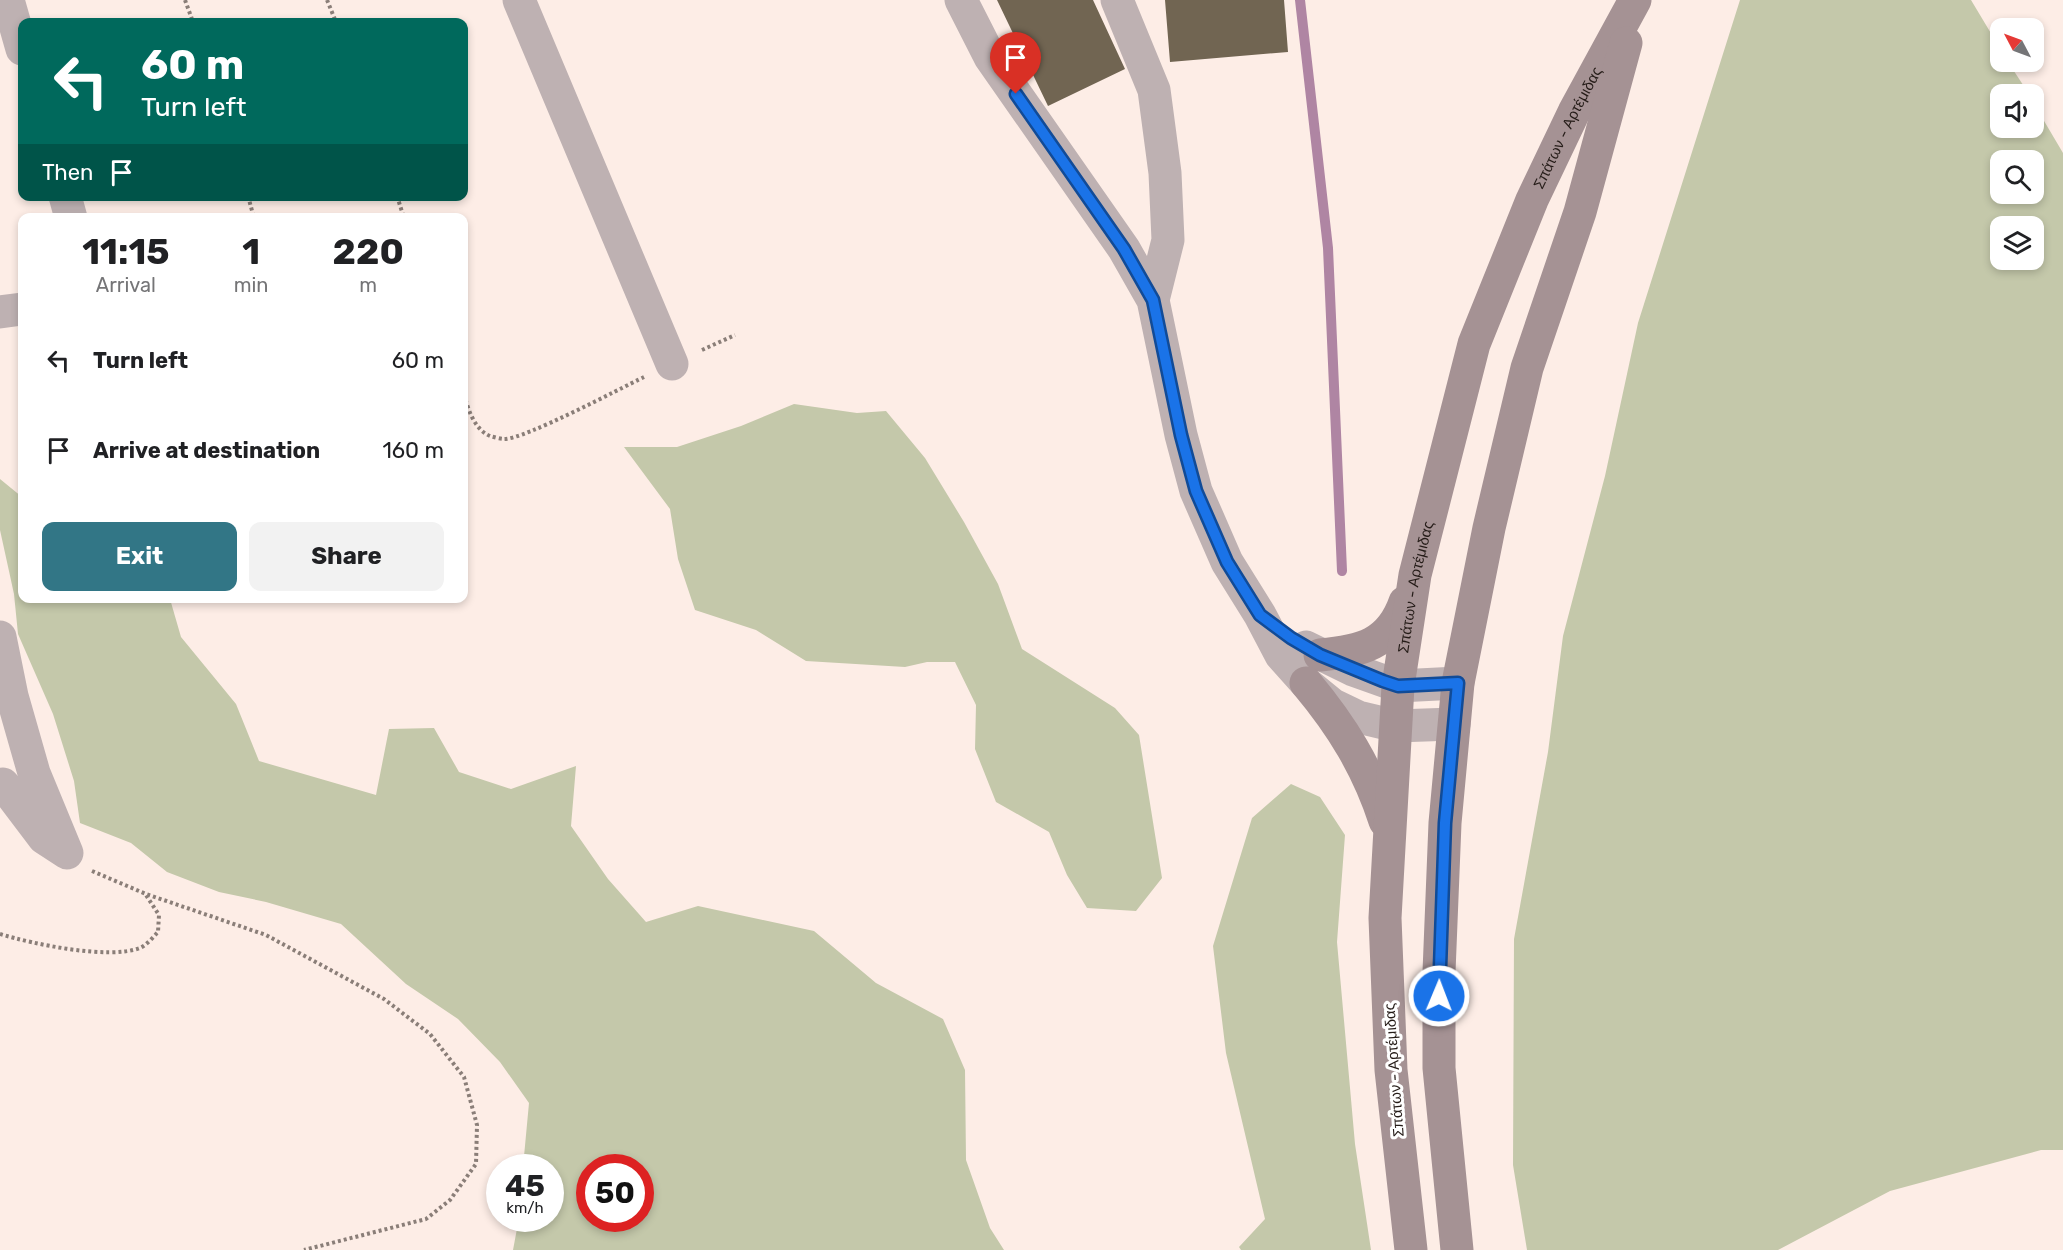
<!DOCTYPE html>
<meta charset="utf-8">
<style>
:root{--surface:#fff;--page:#f2f2f2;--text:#202124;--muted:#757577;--accent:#327686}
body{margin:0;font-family:Rubik,sans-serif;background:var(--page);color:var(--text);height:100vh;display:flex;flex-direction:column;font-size:22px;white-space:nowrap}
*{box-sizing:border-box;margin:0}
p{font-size:20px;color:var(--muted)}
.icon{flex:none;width:33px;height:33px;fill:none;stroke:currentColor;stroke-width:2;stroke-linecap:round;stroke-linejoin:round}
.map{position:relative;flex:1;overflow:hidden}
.side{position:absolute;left:18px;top:213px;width:450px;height:390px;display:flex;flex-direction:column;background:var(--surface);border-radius:12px;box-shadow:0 3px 9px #0003}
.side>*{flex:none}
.guide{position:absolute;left:18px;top:18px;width:450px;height:183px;border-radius:12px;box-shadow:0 3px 9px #0003;background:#00695c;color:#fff;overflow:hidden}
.needle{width:39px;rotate:311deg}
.buttons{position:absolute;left:1990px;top:18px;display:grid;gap:12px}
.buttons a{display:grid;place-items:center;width:54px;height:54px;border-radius:12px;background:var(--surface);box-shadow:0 3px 9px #0003;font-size:30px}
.speed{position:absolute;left:486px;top:1154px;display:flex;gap:12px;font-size:30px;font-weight:700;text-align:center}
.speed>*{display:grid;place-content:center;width:78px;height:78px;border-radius:50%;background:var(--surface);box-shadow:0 3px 9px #0003;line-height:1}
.speed small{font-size:15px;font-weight:400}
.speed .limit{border:9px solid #d22;background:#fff;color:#111}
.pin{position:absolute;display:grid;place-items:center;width:51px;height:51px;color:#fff;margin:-62px -26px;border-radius:50% 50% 50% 0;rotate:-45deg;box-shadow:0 0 6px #0007}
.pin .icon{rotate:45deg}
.me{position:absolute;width:66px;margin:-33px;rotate:1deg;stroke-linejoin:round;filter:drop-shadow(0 0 4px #0008)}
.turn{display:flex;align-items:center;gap:21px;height:126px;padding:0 24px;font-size:27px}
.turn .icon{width:78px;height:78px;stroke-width:2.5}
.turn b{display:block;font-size:42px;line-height:51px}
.then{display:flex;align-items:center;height:57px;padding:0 24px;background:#0003;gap:12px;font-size:22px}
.eta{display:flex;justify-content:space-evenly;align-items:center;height:102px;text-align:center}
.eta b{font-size:36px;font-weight:700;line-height:42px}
.primary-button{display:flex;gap:12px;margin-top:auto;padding:12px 24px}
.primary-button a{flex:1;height:69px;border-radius:12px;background:var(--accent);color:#fff;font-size:24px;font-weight:700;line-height:69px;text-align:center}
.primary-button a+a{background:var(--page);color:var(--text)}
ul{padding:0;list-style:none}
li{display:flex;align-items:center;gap:18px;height:90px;padding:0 24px}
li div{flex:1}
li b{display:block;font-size:22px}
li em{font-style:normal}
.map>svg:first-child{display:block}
</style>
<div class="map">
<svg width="2063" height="1250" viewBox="0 0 2063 1250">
<rect width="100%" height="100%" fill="#fdede6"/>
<path fill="#c4c8aa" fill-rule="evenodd" d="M 1740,0 L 1971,0 L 2001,50 L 2001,62 L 2008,62 L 2029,94 L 2001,94 L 2001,128 L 2034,128 L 2034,104 L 2063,153 L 2063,1150 L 2041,1150 L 1890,1191 L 1778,1250 L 1527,1250 L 1513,1165 L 1514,939 L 1548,752 L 1563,636 L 1605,476 L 1638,323 ZM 2001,160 L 2034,160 L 2034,194 L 2001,194 ZM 2001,226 L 2034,226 L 2034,260 L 2001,260 Z
M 794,404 L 857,413 L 886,411 L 925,458 L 964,522 L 998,584 L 1022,649 L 1115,708 L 1139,735 L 1162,878 L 1136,911 L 1087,908 L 1067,875 L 1049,832 L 996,802 L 975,749 L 976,705 L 955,662 L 927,662 L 905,667 L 806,661 L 756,630 L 695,610 L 678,559 L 670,509 L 624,447 L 677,447 L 741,426 Z
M 0,479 L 22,497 L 22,598 L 170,599 L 181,637 L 236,704 L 259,761 L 376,795 L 389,729 L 434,728 L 459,772 L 511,789 L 576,766 L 571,826 L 608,879 L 646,922 L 698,906 L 814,931 L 876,983 L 943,1019 L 965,1070 L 966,1160 L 990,1228 L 1004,1250 L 513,1250 L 519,1218 L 550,1218 L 550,1167 L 523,1167 L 529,1103 L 500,1062 L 458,1019 L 406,984 L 341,924 L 266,902 L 219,892 L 167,872 L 131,843 L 80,823 L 74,781 L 53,714 L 18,634 L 14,594 L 0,530 ZM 590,1167 L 640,1167 L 640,1218 L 590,1218 Z
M 1291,784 L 1320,797 L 1345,835 L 1337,942 L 1355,1144 L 1371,1250 L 1241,1250 L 1239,1247 L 1265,1219 L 1226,1053 L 1213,946 L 1252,818 Z"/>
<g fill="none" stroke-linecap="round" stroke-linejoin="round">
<path stroke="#af85a3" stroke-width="10" d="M 1300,0 L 1328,248 L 1342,571"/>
</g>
<path fill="#716552" d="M 997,0 L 1093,0 L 1125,69 L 1048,106 Z
M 1165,0 L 1284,0 L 1288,52 L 1170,62 Z"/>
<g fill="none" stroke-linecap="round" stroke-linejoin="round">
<path stroke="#8a7e78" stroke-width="4" stroke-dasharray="3 3" stroke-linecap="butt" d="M 185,0 L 193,22
M 327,0 L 336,22
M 248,196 L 254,218
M 397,196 L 404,218
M 702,350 L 735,335
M 464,394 C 468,409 474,429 490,436 C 494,437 500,439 504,439 C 525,439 619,389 644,377
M 92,871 L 146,894 L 266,935 L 384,999 L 430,1034 L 464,1077 L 477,1125 L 476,1164 L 450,1200 L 426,1219 L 304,1250
M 0,934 C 33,944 108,960 140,948 C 147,945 153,937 158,932 L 159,915 L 146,895"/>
<path stroke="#beb1b2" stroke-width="33" d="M 8,0 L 22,49
M 519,0 L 672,364
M 961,0 L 990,57 L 1124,249 L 1153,300 L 1181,435 L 1196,491 L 1227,562 L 1260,615 L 1281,655 L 1306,683 L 1333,705 L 1358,717 L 1396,726 L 1454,724
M 1117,0 L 1154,90 L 1165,173 L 1168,240 L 1153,300
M 65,196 L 71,218
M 0,312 L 22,309
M 0,637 L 12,696 L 34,773 L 67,853 L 44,838 L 3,784
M 1306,647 L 1353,670 L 1398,686 L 1458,683"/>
<g stroke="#a59294" stroke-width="33">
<path d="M 1320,655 C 1361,651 1390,645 1405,602"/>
<path d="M 1306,683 C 1342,726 1368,768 1385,821"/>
<path id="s1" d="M 1411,1250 L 1391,1070 L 1385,918 L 1398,686 L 1415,575 L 1474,344 L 1532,200 L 1574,112 L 1635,0"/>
<path d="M 1457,1250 L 1439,1068 L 1439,972 L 1445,823 L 1458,683 L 1489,528 L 1527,368 L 1580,212 L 1626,43"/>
</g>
</g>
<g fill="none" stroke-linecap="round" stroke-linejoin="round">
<g stroke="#114b97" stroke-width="15">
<path id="route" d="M 1016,94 L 1124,249 L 1153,300 L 1181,435 L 1196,491 L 1227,562 L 1260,615 L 1291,638 L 1320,655 L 1383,681 L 1398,686 L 1458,683 L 1445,823 L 1439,996"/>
</g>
<use href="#route" stroke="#1a73e8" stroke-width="10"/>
</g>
<g text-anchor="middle" stroke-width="6" stroke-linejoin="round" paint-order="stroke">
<g font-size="15" fill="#251c18" stroke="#fff">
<text dy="5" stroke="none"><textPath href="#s1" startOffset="1152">Σπάτων - Αρτέμιδας</textPath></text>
<text dy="5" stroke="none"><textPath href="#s1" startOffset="666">Σπάτων - Αρτέμιδας</textPath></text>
<text transform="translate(1394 1070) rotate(-94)" y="5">Σπάτων - Αρτέμιδας</text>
</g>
</g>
</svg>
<div class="buttons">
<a><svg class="needle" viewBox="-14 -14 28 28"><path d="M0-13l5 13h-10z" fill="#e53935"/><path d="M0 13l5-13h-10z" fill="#757577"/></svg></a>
<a><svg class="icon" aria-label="sound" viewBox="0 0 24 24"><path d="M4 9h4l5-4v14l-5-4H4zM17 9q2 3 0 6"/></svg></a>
<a><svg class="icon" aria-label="search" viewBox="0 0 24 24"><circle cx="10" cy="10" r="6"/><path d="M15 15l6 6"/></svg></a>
<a><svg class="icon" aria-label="layers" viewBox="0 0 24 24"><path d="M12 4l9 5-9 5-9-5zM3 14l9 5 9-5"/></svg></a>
</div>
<div class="speed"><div>45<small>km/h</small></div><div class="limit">50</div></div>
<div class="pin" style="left:1016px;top:94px;background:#d93025"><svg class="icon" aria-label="arrive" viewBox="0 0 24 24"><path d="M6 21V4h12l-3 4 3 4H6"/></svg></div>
<svg class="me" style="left:1439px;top:996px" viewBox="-20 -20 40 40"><circle r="17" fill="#1a73e8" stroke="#fff" stroke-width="3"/><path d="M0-11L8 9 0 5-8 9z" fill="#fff"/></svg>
<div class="guide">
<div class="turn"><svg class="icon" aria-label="left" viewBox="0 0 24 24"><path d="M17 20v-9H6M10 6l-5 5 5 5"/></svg><div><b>60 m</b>Turn left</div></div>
<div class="then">Then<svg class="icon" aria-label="arrive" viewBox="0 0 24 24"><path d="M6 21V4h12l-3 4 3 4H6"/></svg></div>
</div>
<section class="side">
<div class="eta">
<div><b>11:15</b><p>Arrival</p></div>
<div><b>1</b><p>min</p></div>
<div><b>220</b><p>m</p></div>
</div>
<ul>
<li><svg class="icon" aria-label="left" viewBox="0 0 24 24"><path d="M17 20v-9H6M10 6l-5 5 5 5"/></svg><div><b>Turn left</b></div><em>60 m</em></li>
<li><svg class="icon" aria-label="arrive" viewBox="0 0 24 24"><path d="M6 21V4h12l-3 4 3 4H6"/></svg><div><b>Arrive at destination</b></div><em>160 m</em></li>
</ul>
<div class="primary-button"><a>Exit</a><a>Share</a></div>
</section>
</div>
